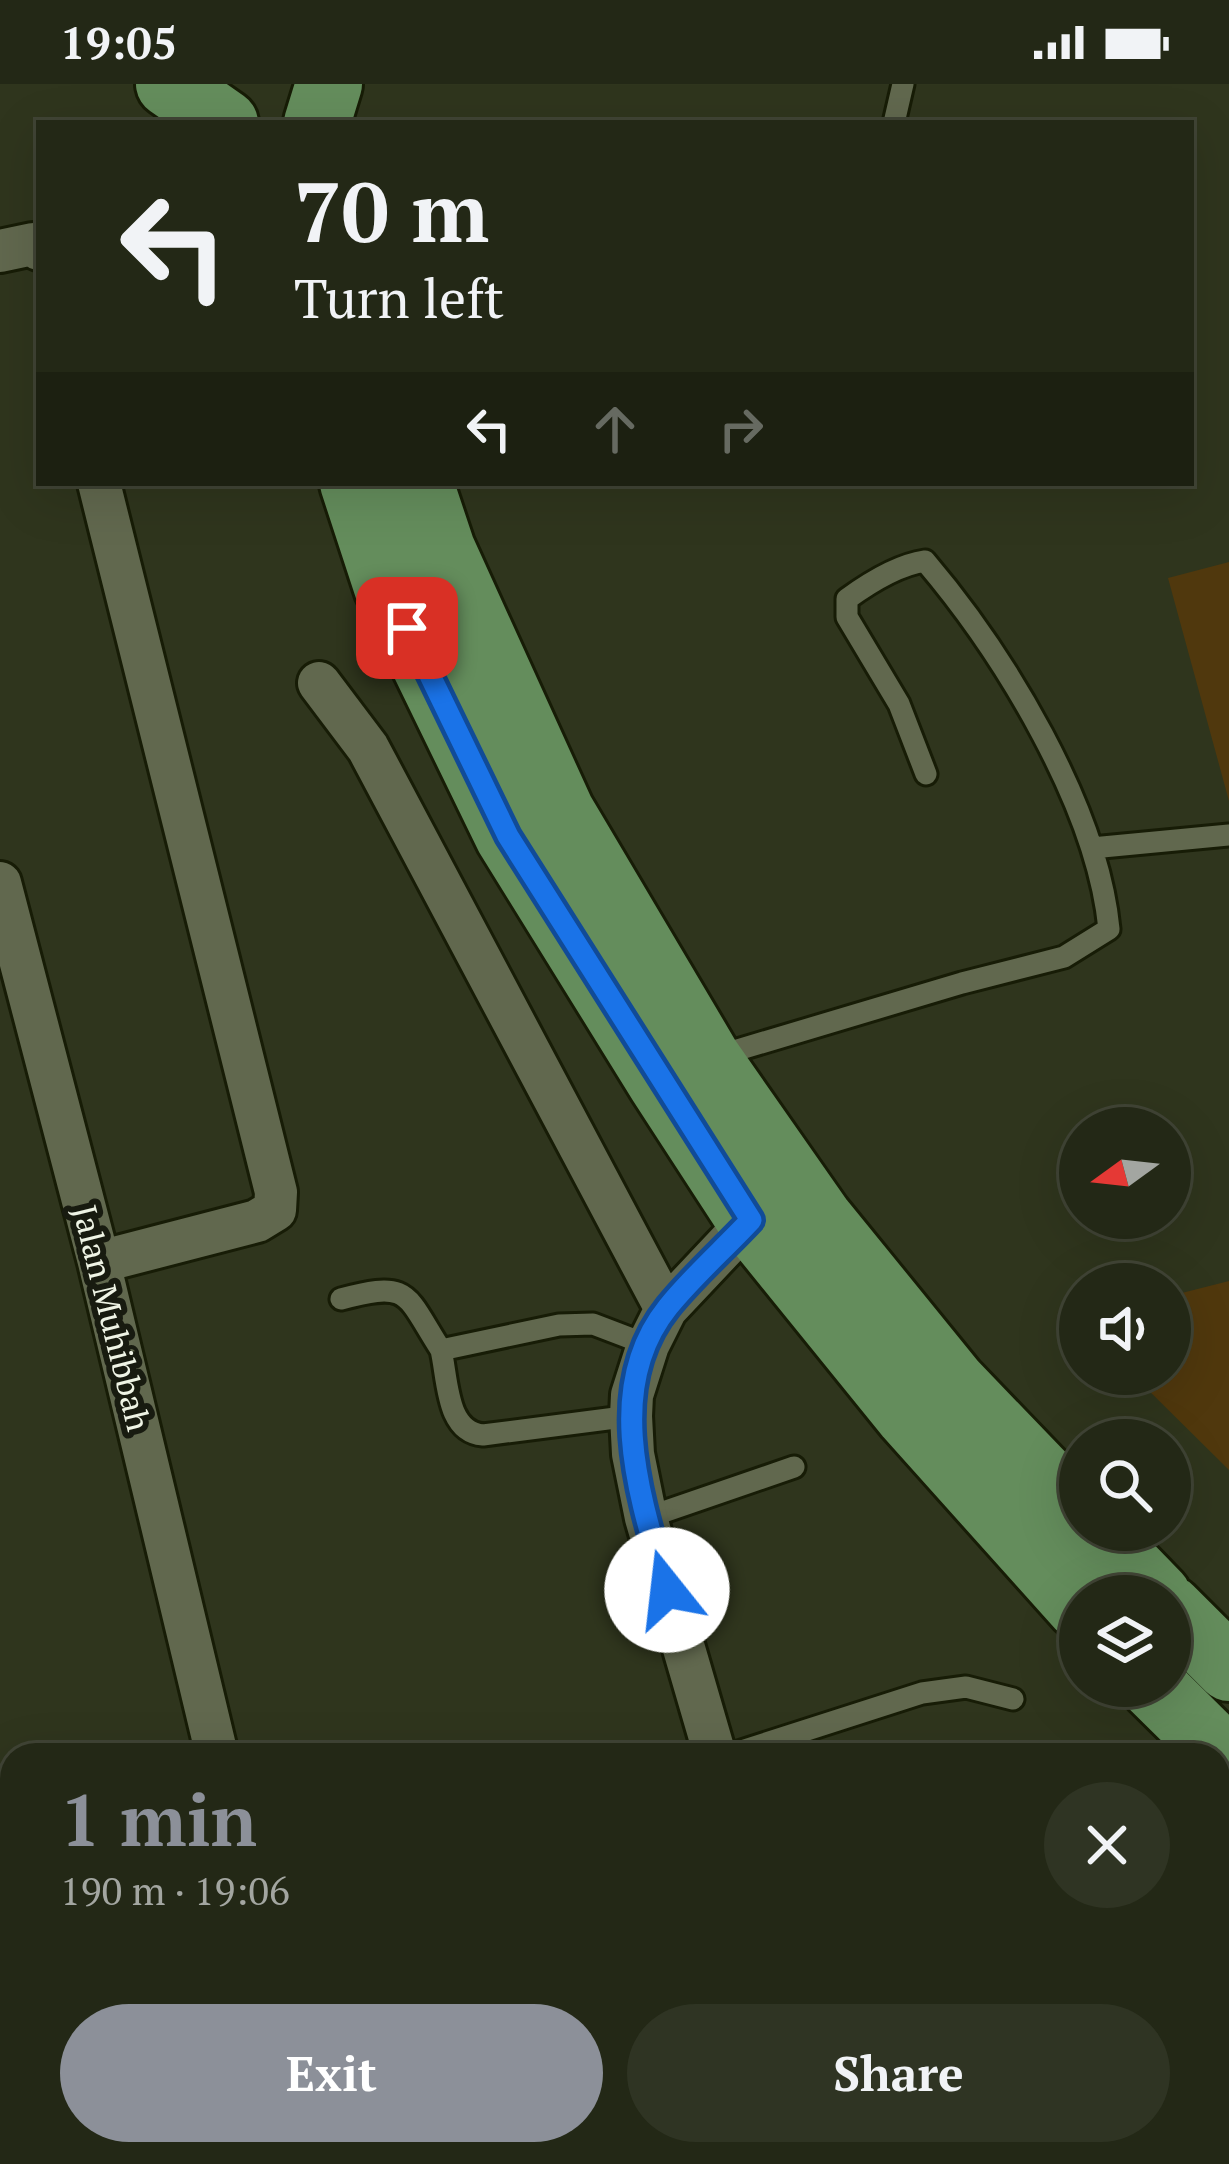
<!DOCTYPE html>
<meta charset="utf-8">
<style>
:root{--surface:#232816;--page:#2f3423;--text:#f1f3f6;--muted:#a3a6a1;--line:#404435;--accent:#8c9099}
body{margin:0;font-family:"PT Serif",serif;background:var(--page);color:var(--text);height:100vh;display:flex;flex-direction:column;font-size:45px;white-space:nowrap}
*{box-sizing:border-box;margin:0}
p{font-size:39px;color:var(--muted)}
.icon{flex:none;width:66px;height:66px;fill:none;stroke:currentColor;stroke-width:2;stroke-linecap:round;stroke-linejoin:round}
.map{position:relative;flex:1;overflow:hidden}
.side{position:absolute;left:0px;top:1659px;width:1230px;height:423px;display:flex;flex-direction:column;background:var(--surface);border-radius:36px 36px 0 0;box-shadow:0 12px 48px #0002,0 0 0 3px var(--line)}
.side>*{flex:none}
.guide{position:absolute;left:36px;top:36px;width:1158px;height:366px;border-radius:0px;box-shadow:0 12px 48px #0002,0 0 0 3px var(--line);background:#232816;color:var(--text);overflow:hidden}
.needle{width:78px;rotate:255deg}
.controls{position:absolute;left:1059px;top:1023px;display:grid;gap:24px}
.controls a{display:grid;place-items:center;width:132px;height:132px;border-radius:50%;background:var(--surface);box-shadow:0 12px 48px #0002,0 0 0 3px var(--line);font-size:60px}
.pin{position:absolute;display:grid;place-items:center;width:102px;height:102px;color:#fff;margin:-51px;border-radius:24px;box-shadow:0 6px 18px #0006}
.me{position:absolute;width:132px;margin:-66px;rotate:344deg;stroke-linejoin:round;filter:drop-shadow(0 0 9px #0008)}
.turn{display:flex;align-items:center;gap:42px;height:252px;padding:0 60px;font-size:54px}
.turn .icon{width:156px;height:156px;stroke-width:2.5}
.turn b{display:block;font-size:84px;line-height:102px}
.lanes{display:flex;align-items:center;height:114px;padding:0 60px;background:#0003;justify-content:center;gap:60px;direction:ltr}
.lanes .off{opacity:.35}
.round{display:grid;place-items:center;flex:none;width:126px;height:126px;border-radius:63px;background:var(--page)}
.overview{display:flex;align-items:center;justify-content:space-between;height:204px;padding:0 60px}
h1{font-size:72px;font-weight:700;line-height:90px;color:var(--accent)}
.button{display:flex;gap:24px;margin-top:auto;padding:24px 60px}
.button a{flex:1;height:138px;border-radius:72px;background:var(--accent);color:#fff;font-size:48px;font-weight:700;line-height:138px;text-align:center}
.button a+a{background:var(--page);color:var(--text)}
.status{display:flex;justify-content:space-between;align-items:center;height:84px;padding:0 60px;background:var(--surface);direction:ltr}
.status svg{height:33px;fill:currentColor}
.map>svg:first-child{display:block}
</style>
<div class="status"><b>19:05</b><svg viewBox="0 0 49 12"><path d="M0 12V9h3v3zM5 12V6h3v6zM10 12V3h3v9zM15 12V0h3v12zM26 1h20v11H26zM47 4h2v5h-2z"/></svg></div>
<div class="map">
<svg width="1229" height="2080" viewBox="0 0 1229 2080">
<rect width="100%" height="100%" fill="#2f351d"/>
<path fill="#50380d" d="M 1229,478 L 1229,717 L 1168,494 Z
M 1229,1197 L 1229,1386 L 1132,1290 L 1170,1290 L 1170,1212 Z"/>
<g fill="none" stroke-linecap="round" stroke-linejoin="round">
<path stroke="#002315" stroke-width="12" d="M 1218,2042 L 1229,2020
M 1205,2080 L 1208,2070"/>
<g stroke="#171c06" stroke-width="27">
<path id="service" d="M 894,39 L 903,0
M 1092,764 L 1229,751
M 714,973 L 962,899 L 1064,873 L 1109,845 C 1097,722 1004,570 925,477 C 897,481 869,499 847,515 L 847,533 L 899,620 L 926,690
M 341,1215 C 411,1196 405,1210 441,1266 L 559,1241 L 593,1240 L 648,1261
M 441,1266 C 448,1296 446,1348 483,1351 L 631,1332
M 646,1434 L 794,1383
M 729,1671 L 922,1609 L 966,1603 L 1013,1615"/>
</g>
<g stroke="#171c06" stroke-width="48">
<path id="minor" d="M 0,167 L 33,160 L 39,165
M 99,399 L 276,1108 L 275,1126 L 257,1137 L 99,1178
M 319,599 L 368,664 L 666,1225
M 0,799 L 99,1178 L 217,1671
M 715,1671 L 646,1434 L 633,1370 L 631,1332 L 632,1311 L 648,1261 L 666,1225 L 750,1136
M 0,1945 L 12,1941
M 875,2070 L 890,2080"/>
</g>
<g stroke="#171c06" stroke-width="72">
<path id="trunk" d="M 169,0 L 225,39
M 317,39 L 329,0
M 353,399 L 387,503 L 508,752 L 661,999 L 750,1136 L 908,1331 L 1080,1523
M 420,399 L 442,465 L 561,727 L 708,975 L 819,1134 L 954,1300 L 1080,1431
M 1094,1446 L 1158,1512
M 1170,1525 L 1229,1584
M 1153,1602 L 1229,1677"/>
</g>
<use href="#service" stroke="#61684e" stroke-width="21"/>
<use href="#minor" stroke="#61684e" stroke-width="42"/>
<use href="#trunk" stroke="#648d5c" stroke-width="66"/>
</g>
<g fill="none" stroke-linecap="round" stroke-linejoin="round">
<g stroke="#114b97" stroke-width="30">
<path id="route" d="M 407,544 L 508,752 L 751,1136 C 724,1165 693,1192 668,1223 C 602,1305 641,1417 667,1506"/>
</g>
<use href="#route" stroke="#1a73e8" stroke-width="21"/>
</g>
<g text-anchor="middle" stroke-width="12" stroke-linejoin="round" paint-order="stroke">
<g font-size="33" fill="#eff4e5" stroke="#181b10">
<text transform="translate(112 1234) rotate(76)" y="12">Jalan Muhibbah</text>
</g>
</g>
</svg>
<div class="controls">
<a><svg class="needle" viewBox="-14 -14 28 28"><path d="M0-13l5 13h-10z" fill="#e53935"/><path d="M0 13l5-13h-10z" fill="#a3a6a1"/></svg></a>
<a><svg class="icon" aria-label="sound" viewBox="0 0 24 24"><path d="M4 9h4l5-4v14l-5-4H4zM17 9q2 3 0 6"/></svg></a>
<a><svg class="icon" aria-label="search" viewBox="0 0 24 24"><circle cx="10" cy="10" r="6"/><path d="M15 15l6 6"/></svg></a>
<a><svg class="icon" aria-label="layers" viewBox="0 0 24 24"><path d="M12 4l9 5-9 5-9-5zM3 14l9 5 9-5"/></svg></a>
</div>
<div class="pin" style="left:407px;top:544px;background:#d93025"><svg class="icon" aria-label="arrive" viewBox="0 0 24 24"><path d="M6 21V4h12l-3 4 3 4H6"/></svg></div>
<svg class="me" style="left:667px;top:1506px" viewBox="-20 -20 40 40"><circle r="19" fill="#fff"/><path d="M0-13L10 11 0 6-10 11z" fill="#1a73e8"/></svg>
<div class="guide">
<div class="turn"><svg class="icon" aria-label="left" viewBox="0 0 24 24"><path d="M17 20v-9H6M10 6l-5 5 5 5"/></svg><div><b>70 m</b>Turn left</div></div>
<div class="lanes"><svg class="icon" aria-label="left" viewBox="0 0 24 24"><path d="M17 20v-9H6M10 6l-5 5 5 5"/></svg><svg class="icon off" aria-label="ahead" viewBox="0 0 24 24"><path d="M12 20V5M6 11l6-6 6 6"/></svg><svg class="icon off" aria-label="right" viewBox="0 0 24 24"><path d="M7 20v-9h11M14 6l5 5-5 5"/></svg></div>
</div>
<section class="side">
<div class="overview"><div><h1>1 min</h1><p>190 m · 19:06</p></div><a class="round"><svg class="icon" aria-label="close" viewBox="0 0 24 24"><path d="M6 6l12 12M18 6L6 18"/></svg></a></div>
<div class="button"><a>Exit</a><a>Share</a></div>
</section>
</div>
